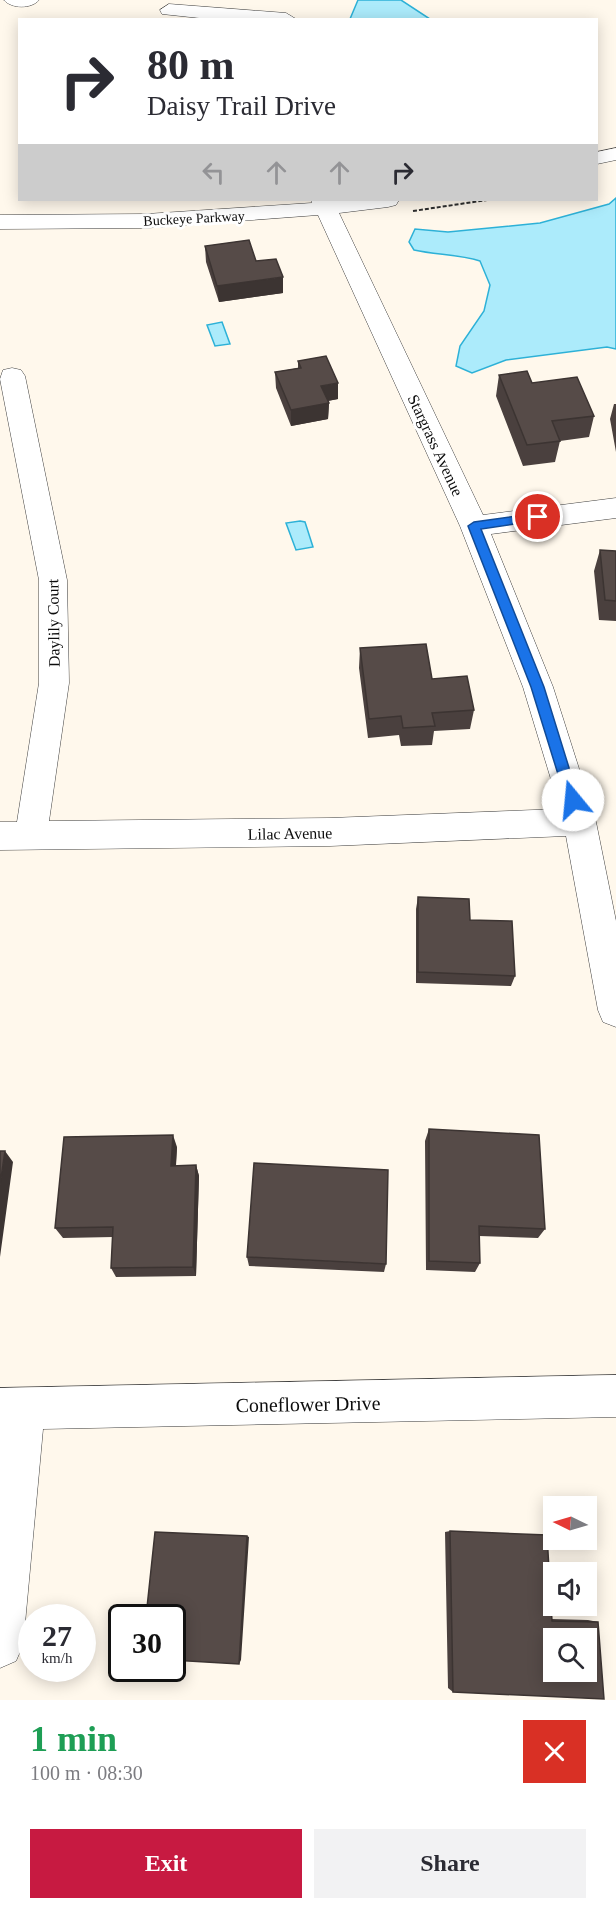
<!DOCTYPE html>
<meta charset="utf-8">
<style>
:root{--surface:#fff;--page:#f2f2f3;--text:#2b2b33;--muted:#7c7c81;--accent:#c71a41}
body{margin:0;font-family:"Times New Roman",serif;background:var(--page);color:var(--text);height:100vh;display:flex;flex-direction:column;font-size:22px;white-space:nowrap}
*{box-sizing:border-box;margin:0}
p{font-size:20px;color:var(--muted)}
.icon{flex:none;width:33px;height:33px;fill:none;stroke:currentColor;stroke-width:2;stroke-linecap:round;stroke-linejoin:round}
.map{position:relative;height:1700px;overflow:hidden}
.side{display:flex;flex-direction:column;background:var(--surface);flex:1}
.side>*{flex:none}
.hud{position:absolute;left:18px;top:18px;width:580px;height:183px;border-radius:0px;box-shadow:0 3px 15px #0003;background:#fff;color:var(--text);overflow:hidden}
.needle{width:39px;rotate:275deg}
.tools{position:absolute;left:543px;top:1496px;display:grid;gap:12px}
.tools a{display:grid;place-items:center;width:54px;height:54px;border-radius:0px;background:var(--surface);box-shadow:0 3px 15px #0003;font-size:30px}
.speed{position:absolute;left:18px;top:1604px;display:flex;gap:12px;font-size:30px;font-weight:700;text-align:center}
.speed>*{display:grid;place-content:center;width:78px;height:78px;border-radius:50%;background:var(--surface);box-shadow:0 3px 15px #0003;line-height:1}
.speed small{font-size:15px;font-weight:400}
.speed .limit{border:3px solid #111;border-radius:9px;background:#fff;color:#111}
.pin{position:absolute;display:grid;place-items:center;width:51px;height:51px;color:#fff;margin:-26px;border:3px solid #fff;border-radius:50%;box-shadow:0 2px 6px #0007}
.me{position:absolute;width:66px;margin:-33px;rotate:343deg;stroke-linejoin:round;filter:drop-shadow(0 0 4px #0008)}
.turn{display:flex;align-items:center;gap:21px;height:126px;padding:0 30px;font-size:27px}
.turn .icon{width:78px;height:78px;stroke-width:2.5}
.turn b{display:block;font-size:42px;line-height:51px}
.lanes{display:flex;align-items:center;height:57px;padding:0 30px;background:#0003;justify-content:center;gap:30px;direction:ltr}
.lanes .off{opacity:.35}
.round{display:grid;place-items:center;flex:none;width:63px;height:63px;border-radius:0px;background:var(--page)}
.summary{display:flex;align-items:center;justify-content:space-between;height:102px;padding:0 30px}
h1{font-size:36px;font-weight:800;line-height:45px;color:#1e9e55}
.button{display:flex;gap:12px;margin-top:auto;padding:12px 30px}
.button a{flex:1;height:69px;border-radius:0px;background:var(--accent);color:#fff;font-size:24px;font-weight:800;line-height:69px;text-align:center}
.button a+a{background:var(--page);color:var(--text)}
.map>svg:first-child{display:block}
</style>
<div class="map">
<svg width="616" height="1700" viewBox="0 0 616 1700">
<rect width="100%" height="100%" fill="#fff8ec"/>
<path fill="#acebfb" stroke="#2db1d7" stroke-width="1.5" d="M 358,0 L 401,0 L 430,19 L 350,19 Z
M 616,198 L 616,349 L 607,347 L 506,360 L 472,373 L 456,366 L 460,346 L 484,311 L 490,285 L 480,261 C 459,254 436,255 414,250 L 409,242 L 415,229 L 448,232 L 540,223 L 609,204 Z
M 222,322 L 230,344 L 215,346 L 207,325 Z
M 300,521 L 305,522 L 313,547 L 296,550 L 286,523 Z"/>
<g fill="none" stroke-linecap="round" stroke-linejoin="round">
<g stroke="#3f3f3f" stroke-width="1">
<path id="minor" d="M 4,0 L 39,0 C 32,9 11,9 4,0 Z
M 169,4 L 286,13 L 296,19 L 218,20 L 162,14 L 160,10 Z
M 616,148 L 616,160 L 597,164 L 597,152 Z
M 311,200 L 399,200 L 396,205 L 388,207 L 339,213 L 483,515 L 616,498 L 616,518 L 491,534 L 553,687 L 596,822 L 616,921 L 616,1027 L 603,1022 L 598,1010 L 566,836 L 330,846 L 0,850 L 0,822 L 17,822 L 39,683 L 39,580 L 0,379 L 3,370 L 12,368 L 21,370 L 25,376 L 67,580 L 69,683 L 49,821 L 330,818 L 560,809 L 523,687 L 460,526 L 318,215 L 146,228 L 0,229 L 0,215 L 146,214 L 312,203 Z
M 616,1375 L 616,1417 L 43,1429 L 23,1645 L 16,1661 L 0,1668 L 0,1388 Z"/>
</g>
<path stroke="#2e2e2e" stroke-width="2" stroke-dasharray="4 2" stroke-linecap="butt" d="M 413,211 L 487,200"/>
<use href="#minor" fill="#fff" fill-rule="evenodd"/>
</g>
<path fill="#4a403e" d="M 205,246 L 283,293 L 219,302 L 206,262 Z
M 298,361 L 338,399 L 328,401 L 329,403 L 328,419 L 291,426 L 276,388 L 275,372 L 298,368 Z
M 499,375 L 532,383 L 594,416 L 589,437 L 560,441 L 555,462 L 523,466 L 496,396 Z
M 614,404 L 616,404 L 616,452 L 610,419 Z
M 600,550 L 616,551 L 616,621 L 599,620 L 594,571 Z
M 360,648 L 432,679 L 474,710 L 470,729 L 434,731 L 432,745 L 401,746 L 399,735 L 368,738 L 359,668 Z
M 418,897 L 470,920 L 515,976 L 511,986 L 416,983 L 416,909 Z
M 429,1129 L 545,1229 L 538,1238 L 479,1236 L 480,1263 L 475,1272 L 426,1270 L 425,1141 Z
M 177,1147 L 176,1166 L 196,1165 L 199,1176 L 196,1276 L 116,1277 L 111,1268 L 113,1237 L 63,1238 L 55,1228 Z
M 247,1257 L 386,1264 L 384,1272 L 249,1266 Z
M 450,1531 L 552,1619 L 588,1620 L 598,1622 L 453,1692 L 448,1688 L 445,1532 Z"/>
<path fill="#3c3432" d="M 283,277 L 283,293 L 219,302 L 217,286 Z
M 338,383 L 338,399 L 321,402 L 321,386 Z
M 329,403 L 328,419 L 291,426 L 291,410 Z
M 173,1135 L 177,1147 L 175,1177 L 171,1166 Z
M 5,1151 L 13,1162 L 0,1257 L 0,1185 Z
M 196,1165 L 199,1176 L 196,1276 L 193,1267 Z
M 247,1536 L 249,1537 L 241,1660 L 239,1664 Z"/>
<path fill="#564b48" stroke="#3c3432" stroke-width="1.5" fill-rule="evenodd" d="M 249,240 L 256,261 L 276,259 L 283,277 L 217,286 L 205,246 Z
M 326,356 L 338,383 L 321,386 L 329,403 L 291,410 L 275,372 L 301,368 L 298,361 Z
M 527,371 L 532,383 L 577,377 L 594,416 L 552,421 L 560,441 L 527,445 L 499,375 Z
M 600,550 L 616,551 L 616,601 L 605,600 Z
M 426,644 L 432,679 L 467,676 L 474,710 L 432,713 L 435,726 L 403,728 L 401,716 L 369,719 L 360,648 Z
M 418,897 L 469,899 L 470,920 L 512,921 L 515,976 L 418,972 Z
M 429,1129 L 539,1135 L 545,1229 L 479,1226 L 480,1263 L 429,1261 Z
M 173,1135 L 171,1166 L 196,1165 L 193,1267 L 111,1268 L 113,1227 L 55,1228 L 64,1137 Z
M 0,1151 L 5,1151 L 0,1185 Z
M 254,1163 L 388,1170 L 386,1264 L 247,1257 Z
M 450,1531 L 547,1535 L 552,1621 L 598,1622 L 604,1699 L 453,1692 ZM 554,1638 L 586,1638 L 586,1671 L 554,1671 Z
M 155,1532 L 247,1536 L 239,1664 L 172,1660 L 172,1617 L 146,1617 Z"/>
<path fill="#1a73e8" stroke="#114b97" stroke-width="1.5" d="M 538,513 L 544,517 L 542,520 L 481,529 L 544,687 L 579,800 L 573,805 L 566,800 L 531,687 L 468,526 L 474,522 Z"/>
<g text-anchor="middle" stroke-width="6" stroke-linejoin="round" paint-order="stroke">
<g font-size="14" fill="#0c0c0c" stroke="#fff">
<text transform="translate(194 218) rotate(-3)" y="5">Buckeye Parkway</text>
</g>
<g font-size="16" fill="#0c0c0c" stroke="#fff">
<text transform="translate(436 445) rotate(65)" y="6">Stargrass Avenue</text>
<text transform="translate(53 623) rotate(-91)" y="6">Daylily Court</text>
<text transform="translate(290 833) rotate(-1)" y="6">Lilac Avenue</text>
</g>
<g font-size="20" fill="#0c0c0c" stroke="#fff">
<text transform="translate(308 1404) rotate(-1)" y="7">Coneflower Drive</text>
</g>
</g>
</svg>
<div class="tools">
<a><svg class="needle" viewBox="-14 -14 28 28"><path d="M0-13l5 13h-10z" fill="#e53935"/><path d="M0 13l5-13h-10z" fill="#7c7c81"/></svg></a>
<a><svg class="icon" aria-label="sound" viewBox="0 0 24 24"><path d="M4 9h4l5-4v14l-5-4H4zM17 9q2 3 0 6"/></svg></a>
<a><svg class="icon" aria-label="search" viewBox="0 0 24 24"><circle cx="10" cy="10" r="6"/><path d="M15 15l6 6"/></svg></a>
</div>
<div class="speed"><div>27<small>km/h</small></div><div class="limit">30</div></div>
<div class="pin" style="left:538px;top:517px;background:#d93025"><svg class="icon" aria-label="arrive" viewBox="0 0 24 24"><path d="M6 21V4h12l-3 4 3 4H6"/></svg></div>
<svg class="me" style="left:573px;top:800px" viewBox="-20 -20 40 40"><circle r="19" fill="#fff"/><path d="M0-13L10 11 0 6-10 11z" fill="#1a73e8"/></svg>
<div class="hud">
<div class="turn"><svg class="icon" aria-label="right" viewBox="0 0 24 24"><path d="M7 20v-9h11M14 6l5 5-5 5"/></svg><div><b>80 m</b>Daisy Trail Drive</div></div>
<div class="lanes"><svg class="icon off" aria-label="left" viewBox="0 0 24 24"><path d="M17 20v-9H6M10 6l-5 5 5 5"/></svg><svg class="icon off" aria-label="ahead" viewBox="0 0 24 24"><path d="M12 20V5M6 11l6-6 6 6"/></svg><svg class="icon off" aria-label="ahead" viewBox="0 0 24 24"><path d="M12 20V5M6 11l6-6 6 6"/></svg><svg class="icon" aria-label="right" viewBox="0 0 24 24"><path d="M7 20v-9h11M14 6l5 5-5 5"/></svg></div>
</div>
</div>
<section class="side">
<div class="summary"><div><h1>1 min</h1><p>100 m · 08:30</p></div><a class="round" style="background:#d93025;color:#fff"><svg class="icon" aria-label="close" viewBox="0 0 24 24"><path d="M6 6l12 12M18 6L6 18"/></svg></a></div>
<div class="button"><a>Exit</a><a>Share</a></div>
</section>
